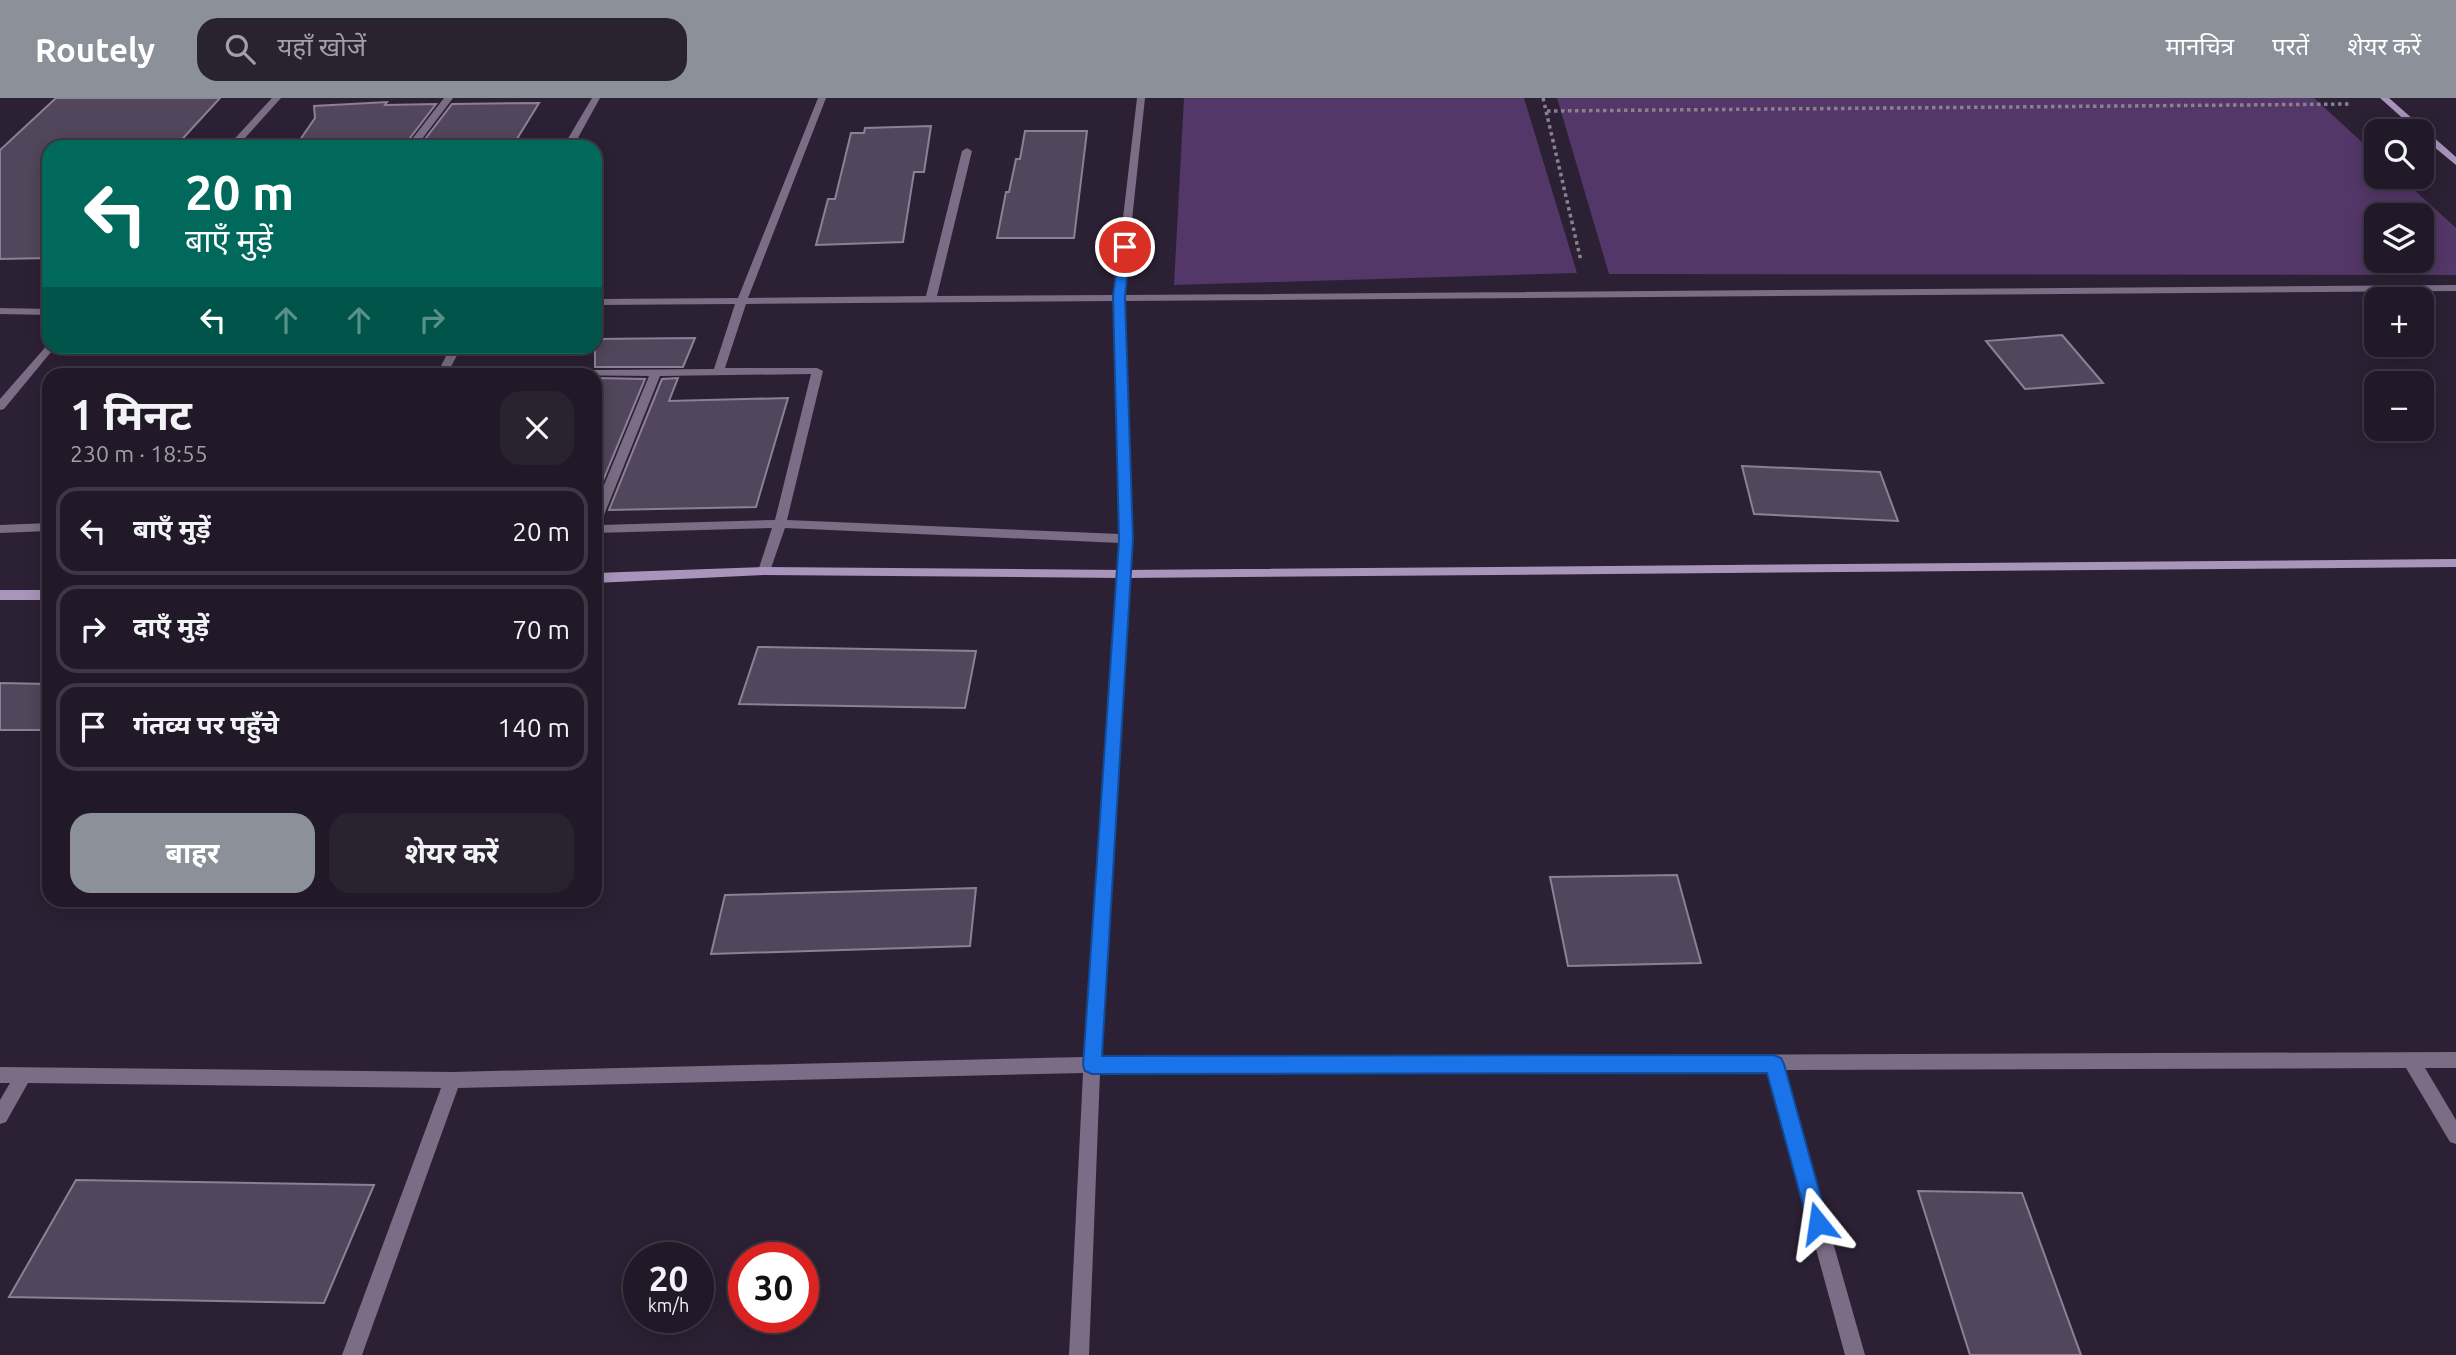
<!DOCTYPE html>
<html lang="hi">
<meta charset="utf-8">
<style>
:root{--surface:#211927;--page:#29222f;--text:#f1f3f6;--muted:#a2a0a7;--line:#3e3844;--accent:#8c9099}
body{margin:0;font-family:Ubuntu,"Noto Sans Devanagari",sans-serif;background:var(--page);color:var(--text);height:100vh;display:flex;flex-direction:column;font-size:26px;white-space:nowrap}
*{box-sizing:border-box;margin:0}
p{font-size:23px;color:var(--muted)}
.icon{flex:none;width:38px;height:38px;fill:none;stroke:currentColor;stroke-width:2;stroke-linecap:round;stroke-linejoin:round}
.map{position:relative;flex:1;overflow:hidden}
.sheet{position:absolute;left:42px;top:270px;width:560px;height:539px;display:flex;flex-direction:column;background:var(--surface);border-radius:21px;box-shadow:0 4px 18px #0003,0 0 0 2px var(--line)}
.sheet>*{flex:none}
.hud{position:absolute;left:42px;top:42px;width:560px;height:214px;border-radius:21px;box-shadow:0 4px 18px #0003,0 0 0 2px var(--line);background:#00695c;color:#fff;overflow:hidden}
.controls{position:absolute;left:2364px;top:21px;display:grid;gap:14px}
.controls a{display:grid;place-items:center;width:70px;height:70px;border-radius:14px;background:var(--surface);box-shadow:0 4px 18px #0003,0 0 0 2px var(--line);font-size:35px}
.speed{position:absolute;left:623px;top:1144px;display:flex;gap:14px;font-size:35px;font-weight:700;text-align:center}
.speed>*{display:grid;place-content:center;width:91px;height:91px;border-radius:50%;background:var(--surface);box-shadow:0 4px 18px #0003,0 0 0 2px var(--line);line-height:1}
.speed small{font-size:18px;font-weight:400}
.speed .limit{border:10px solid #d22;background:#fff;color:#111}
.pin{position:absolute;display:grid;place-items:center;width:60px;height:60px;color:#fff;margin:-30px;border:4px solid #fff;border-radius:50%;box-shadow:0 2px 7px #0007}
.me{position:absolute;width:77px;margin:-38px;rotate:345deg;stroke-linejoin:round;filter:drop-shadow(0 0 5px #0008)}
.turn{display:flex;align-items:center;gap:24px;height:147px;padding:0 28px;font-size:32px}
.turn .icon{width:91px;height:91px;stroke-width:2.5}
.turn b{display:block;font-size:49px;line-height:60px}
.lanes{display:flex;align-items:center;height:66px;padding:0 28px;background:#0003;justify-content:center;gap:35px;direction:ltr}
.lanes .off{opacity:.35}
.round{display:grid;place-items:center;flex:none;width:74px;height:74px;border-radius:21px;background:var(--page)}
.headline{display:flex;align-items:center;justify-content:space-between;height:119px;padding:0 28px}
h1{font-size:42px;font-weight:700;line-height:52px}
.action{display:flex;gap:14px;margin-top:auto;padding:14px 28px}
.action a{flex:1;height:80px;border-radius:21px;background:var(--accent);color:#fff;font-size:28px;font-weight:700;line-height:80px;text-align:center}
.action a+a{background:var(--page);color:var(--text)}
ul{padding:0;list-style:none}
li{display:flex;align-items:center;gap:21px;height:88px;margin:0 14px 10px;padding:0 14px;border:4px solid var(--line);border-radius:21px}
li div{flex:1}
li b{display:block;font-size:26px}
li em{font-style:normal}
header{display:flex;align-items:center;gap:42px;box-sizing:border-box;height:98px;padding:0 35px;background:var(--accent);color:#fff}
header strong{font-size:33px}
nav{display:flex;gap:38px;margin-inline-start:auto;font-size:24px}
.search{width:490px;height:63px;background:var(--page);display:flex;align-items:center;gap:18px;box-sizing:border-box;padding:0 24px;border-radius:21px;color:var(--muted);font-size:26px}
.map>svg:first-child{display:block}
</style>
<header>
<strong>Routely</strong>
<div class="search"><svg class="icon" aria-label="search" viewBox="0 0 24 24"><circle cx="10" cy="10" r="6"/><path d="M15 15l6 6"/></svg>यहाँ खोजें</div>
<nav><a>मानचित्र</a><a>परतें</a><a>शेयर करें</a></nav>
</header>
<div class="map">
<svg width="2456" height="1257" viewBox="0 0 2456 1257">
<rect width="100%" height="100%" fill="#2c2134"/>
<path fill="#533768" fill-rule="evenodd" d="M 1184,0 L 1524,0 L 1577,175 L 1174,187 Z
M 1557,0 L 2314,0 L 2376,57 L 2376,79 L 2400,79 L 2456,130 L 2456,177 L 1609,176 ZM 2376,117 L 2422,117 L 2422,163 L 2376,163 Z"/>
<path fill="#51465b" stroke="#8c8097" stroke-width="2" d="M 56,0 L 220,0 L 175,49 L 49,49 L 49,160 L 0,161 L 0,52 Z
M 387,4 L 385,7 L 436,6 L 403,49 L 295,49 L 315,20 L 314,8 Z
M 539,5 L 512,49 L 419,49 L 452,6 Z
M 931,28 L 924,74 L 914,74 L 903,144 L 816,147 L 828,101 L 835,101 L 851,35 L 864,35 L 865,30 Z
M 1025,33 L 1087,33 L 1074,140 L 997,140 L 1006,94 L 1009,94 L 1016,61 L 1020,61 Z
M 2062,237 L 2103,285 L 2025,291 L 1986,243 Z
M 695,240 L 683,269 L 595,269 L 595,241 Z
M 595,280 L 645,281 L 595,402 Z
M 678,280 L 669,303 L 788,300 L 756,409 L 609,412 L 662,281 Z
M 1742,368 L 1880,374 L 1898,423 L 1754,416 Z
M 758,549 L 976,553 L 965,610 L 739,606 Z
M 0,585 L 49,586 L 49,632 L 0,632 Z
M 1677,777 L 1701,865 L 1568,868 L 1550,779 Z
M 976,790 L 970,848 L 711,856 L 725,797 Z
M 76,1082 L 374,1087 L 324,1205 L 9,1199 Z
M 1918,1093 L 2022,1095 L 2081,1257 L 1970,1257 Z"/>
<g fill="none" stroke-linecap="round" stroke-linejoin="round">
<path stroke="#898190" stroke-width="3.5" stroke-dasharray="3.5 3.5" stroke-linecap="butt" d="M 1543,0 L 1581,163
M 1547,13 L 2352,6"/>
<path fill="#7a6d85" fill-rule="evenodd" d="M 272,0 L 281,0 L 237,49 L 227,49 Z
M 444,0 L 453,0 L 416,49 L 406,49 Z
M 592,0 L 600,0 L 573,49 L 563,49 Z
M 818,0 L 826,0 L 748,200 L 926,198 L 962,53 L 967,50 L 972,53 L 937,198 L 1114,197 L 1137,0 L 1145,0 L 1124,197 L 2456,187 L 2456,193 L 1124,203 L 1132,441 L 1101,959 L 2456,954 L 2456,970 L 2425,970 L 2456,1022 L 2456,1046 L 2450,1044 L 2406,970 L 1784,972 L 1865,1257 L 1845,1257 L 1767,972 L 1100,975 L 1089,1257 L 1069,1257 L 1083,975 L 458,990 L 362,1257 L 342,1257 L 441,990 L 28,985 L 6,1024 L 0,1026 L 0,1002 L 10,985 L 0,985 L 0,969 L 452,974 L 1084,959 L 1120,445 L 785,430 L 770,473 L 764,477 L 758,473 L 772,430 L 595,435 L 595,409 L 649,278 L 467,276 L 473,273 L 714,271 L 735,206 L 595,207 L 595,201 L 738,200 ZM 1114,203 L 1120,436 L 787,422 L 823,273 L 817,270 L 725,270 L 746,206 ZM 811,276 L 775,422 L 600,427 L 660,278 Z
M 0,210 L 49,211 L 49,217 L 0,216 Z
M 49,245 L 49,248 L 56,248 L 4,311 L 0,312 L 0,301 Z
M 451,248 L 462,248 L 447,276 L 437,276 Z
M 49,425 L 49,433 L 0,435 L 0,427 Z"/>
<path fill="#a994bb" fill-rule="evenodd" d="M 2380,0 L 2389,0 L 2456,59 L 2456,67 L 2422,39 L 2422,33 L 2417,33 Z
M 2456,461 L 2456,469 L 1123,480 L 764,477 L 595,485 L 595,475 L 764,469 L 1123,472 Z
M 0,492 L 49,492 L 49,502 L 0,502 Z"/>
</g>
<path fill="#1a73e8" stroke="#114b97" stroke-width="2" d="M 1125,146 L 1130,149 L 1125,199 L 1133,441 L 1102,958 L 1774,957 L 1781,960 L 1784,966 L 1828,1125 L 1825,1132 L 1818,1135 L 1811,1132 L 1808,1125 L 1767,975 L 1092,976 L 1085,973 L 1083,967 L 1119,441 L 1113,199 L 1119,149 Z"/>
</svg>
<div class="controls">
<a><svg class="icon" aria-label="search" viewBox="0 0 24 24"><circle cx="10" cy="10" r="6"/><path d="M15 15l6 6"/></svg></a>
<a><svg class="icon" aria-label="layers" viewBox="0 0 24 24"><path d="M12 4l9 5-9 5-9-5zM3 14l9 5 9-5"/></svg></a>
<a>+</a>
<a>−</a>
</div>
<div class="speed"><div>20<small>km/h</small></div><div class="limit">30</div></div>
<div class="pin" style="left:1125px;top:149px;background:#d93025"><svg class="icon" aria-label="arrive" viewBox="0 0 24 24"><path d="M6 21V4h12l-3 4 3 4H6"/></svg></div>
<svg class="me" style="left:1818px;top:1125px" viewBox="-20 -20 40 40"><path d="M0-17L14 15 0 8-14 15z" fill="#1a73e8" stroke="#fff" stroke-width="4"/></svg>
<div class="hud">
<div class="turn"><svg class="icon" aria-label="left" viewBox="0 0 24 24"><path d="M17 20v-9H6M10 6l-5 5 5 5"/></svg><div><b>20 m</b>बाएँ मुड़ें</div></div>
<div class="lanes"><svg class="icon" aria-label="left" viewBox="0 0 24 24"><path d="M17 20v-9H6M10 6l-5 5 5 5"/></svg><svg class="icon off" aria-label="ahead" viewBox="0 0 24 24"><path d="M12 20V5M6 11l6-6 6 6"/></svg><svg class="icon off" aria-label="ahead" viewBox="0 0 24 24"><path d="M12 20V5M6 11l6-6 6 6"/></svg><svg class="icon off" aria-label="right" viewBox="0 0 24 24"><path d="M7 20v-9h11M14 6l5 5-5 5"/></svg></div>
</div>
<section class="sheet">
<div class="headline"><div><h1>1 मिनट</h1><p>230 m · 18:55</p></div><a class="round"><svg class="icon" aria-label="close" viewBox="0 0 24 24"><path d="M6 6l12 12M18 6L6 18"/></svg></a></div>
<ul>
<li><svg class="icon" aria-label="left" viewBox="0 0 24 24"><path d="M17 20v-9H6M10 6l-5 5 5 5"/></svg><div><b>बाएँ मुड़ें</b></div><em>20 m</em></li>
<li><svg class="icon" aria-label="right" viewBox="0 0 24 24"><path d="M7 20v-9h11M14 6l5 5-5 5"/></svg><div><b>दाएँ मुड़ें</b></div><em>70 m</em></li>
<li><svg class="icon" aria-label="arrive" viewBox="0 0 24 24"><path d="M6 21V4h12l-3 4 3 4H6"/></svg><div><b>गंतव्य पर पहुँचे</b></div><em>140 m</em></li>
</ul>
<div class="action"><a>बाहर</a><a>शेयर करें</a></div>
</section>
</div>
